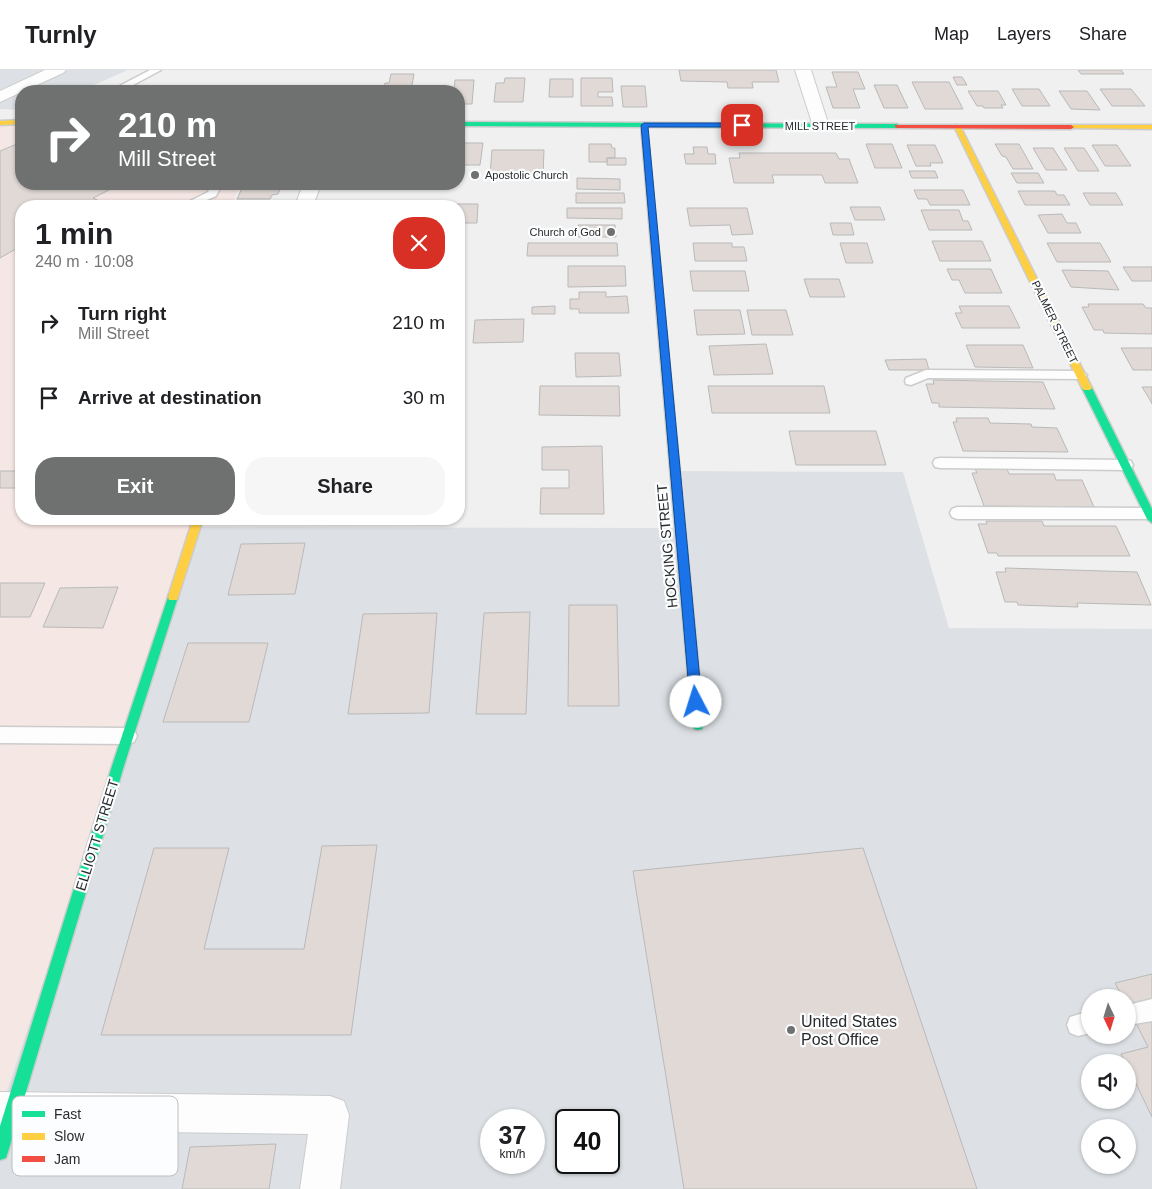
<!DOCTYPE html>
<meta charset="utf-8">
<style>
:root{--surface:#fff;--page:#f6f6f6;--text:#202124;--muted:#757577;--line:#e0e0e0;--accent:#6f7070}
body{margin:0;font-family:Helvetica,sans-serif;background:var(--page);color:var(--text);height:100vh;display:flex;flex-direction:column;font-size:19px;white-space:nowrap}
*{box-sizing:border-box;margin:0}
p{font-size:16px;color:var(--muted)}
.icon{flex:none;width:28px;height:28px;fill:none;stroke:currentColor;stroke-width:2;stroke-linecap:round;stroke-linejoin:round}
.map{position:relative;flex:1;overflow:hidden}
.details{position:absolute;left:15px;top:130px;width:450px;height:325px;display:flex;flex-direction:column;background:var(--surface);border-radius:20px;box-shadow:0 1px 4px #0004}
.details>*{flex:none}
.top-card{position:absolute;left:15px;top:15px;width:450px;height:105px;border-radius:20px;box-shadow:0 1px 4px #0004;background:#6f7070;color:#fff;overflow:hidden}
.needle{width:32px;rotate:176deg}
.controls{position:absolute;left:1081px;top:919px;display:grid;gap:10px}
.controls a{display:grid;place-items:center;width:55px;height:55px;border-radius:50%;background:var(--surface);box-shadow:0 1px 4px #0004;font-size:25px}
.speed{position:absolute;left:480px;top:1039px;display:flex;gap:10px;font-size:25px;font-weight:700;text-align:center}
.speed>*{display:grid;place-content:center;width:65px;height:65px;border-radius:50%;background:var(--surface);box-shadow:0 1px 4px #0004;line-height:1}
.speed small{font-size:12px;font-weight:400}
.speed .limit{border:2px solid #111;border-radius:8px;background:#fff;color:#111}
.pin{position:absolute;display:grid;place-items:center;width:42px;height:42px;color:#fff;margin:-21px;border-radius:10px;box-shadow:0 2px 8px #0006}
.me{position:absolute;width:55px;margin:-28px;rotate:355deg;stroke-linejoin:round;filter:drop-shadow(0 0 4px #0008)}
.turn{display:flex;align-items:center;gap:18px;height:105px;padding:0 20px;font-size:22px}
.turn .icon{width:65px;height:65px;stroke-width:2.5}
.turn b{display:block;font-size:35px;line-height:42px}
.round{display:grid;place-items:center;flex:none;width:52px;height:52px;border-radius:20px;background:var(--page)}
.summary{display:flex;align-items:center;justify-content:space-between;height:85px;padding:0 20px}
h1{font-size:30px;font-weight:700;line-height:38px}
.action{display:flex;gap:10px;margin-top:auto;padding:10px 20px}
.action a{flex:1;height:58px;border-radius:20px;background:var(--accent);color:#fff;font-size:20px;font-weight:700;line-height:58px;text-align:center}
.action a+a{background:var(--page);color:var(--text)}
ul{padding:0;list-style:none}
li{display:flex;align-items:center;gap:15px;height:75px;padding:0 20px}
li div{flex:1}
li b{display:block;font-size:19px}
li em{font-style:normal}
header{display:flex;align-items:center;gap:30px;box-sizing:border-box;height:70px;padding:0 25px;background:var(--surface);border-bottom:1px solid var(--line)}
header strong{font-size:24px}
nav{display:flex;gap:28px;margin-inline-start:auto;font-size:18px}
.map>svg:first-child{display:block}
</style>
<header>
<strong>Turnly</strong>
<nav><a>Map</a><a>Layers</a><a>Share</a></nav>
</header>
<div class="map">
<svg width="1152" height="1119" viewBox="0 0 1152 1119">
<rect width="100%" height="100%" fill="#f0f0f0"/>
<path fill="#dde1e5" fill-rule="evenodd" d="M 0,0 L 128,0 L 80,21 L 21,21 L 21,40 L 0,39 Z
M 675,401 L 903,402 L 949,558 L 1152,559 L 1152,1119 L 0,1119 L 0,1041 L 195,457 L 680,458 ZM 1090,928 L 1128,928 L 1128,965 L 1090,965 ZM 1090,992 L 1128,992 L 1128,1030 L 1090,1030 ZM 491,1050 L 534,1050 L 534,1092 L 491,1092 ZM 566,1050 L 609,1050 L 609,1092 L 566,1092 ZM 1090,1058 L 1128,1058 L 1128,1095 L 1090,1095 Z"/>
<path fill="#f5e7e3" d="M 0,53 L 21,54 L 21,114 L 240,114 L 231,135 L 21,136 L 21,449 L 198,449 L 0,1040 Z"/>
<path fill="#e0d9d6" stroke="#bab9b9" d="M 679,0 L 776,0 L 779,12 L 752,12 L 753,18 L 728,18 L 727,12 L 681,11 Z
M 1078,0 L 1121,0 L 1124,4 L 1081,4 Z
M 832,2 L 858,2 L 865,19 L 853,19 L 860,38 L 833,38 L 826,17 L 837,17 Z
M 391,4 L 414,4 L 411,21 L 383,21 L 385,13 L 389,13 Z
M 953,7 L 962,7 L 967,15 L 957,15 Z
M 505,8 L 525,8 L 523,32 L 494,32 L 496,13 L 504,13 Z
M 581,8 L 612,8 L 613,22 L 598,22 L 598,27 L 612,27 L 613,36 L 581,36 Z
M 550,9 L 573,9 L 573,27 L 549,27 Z
M 455,10 L 474,10 L 472,34 L 459,34 L 459,21 L 441,21 L 454,20 Z
M 912,12 L 949,12 L 963,39 L 925,39 Z
M 874,15 L 897,15 L 908,38 L 884,38 Z
M 621,16 L 645,16 L 647,37 L 623,37 Z
M 296,17 L 295,21 L 275,21 L 276,18 Z
M 1012,19 L 1039,19 L 1050,36 L 1022,36 Z
M 1100,19 L 1131,19 L 1145,36 L 1112,36 Z
M 968,21 L 998,21 L 1006,35 L 1001,35 L 1003,38 L 984,38 L 983,36 L 977,36 Z
M 1059,21 L 1087,21 L 1100,40 L 1071,39 Z
M 459,73 L 483,73 L 480,95 L 459,95 Z
M 17,74 L 21,76 L 21,114 L 97,114 L 109,120 L 93,128 L 103,133 L 97,136 L 21,136 L 21,176 L 0,188 L 0,81 Z
M 589,74 L 611,74 L 612,78 L 615,78 L 615,88 L 607,88 L 607,92 L 589,92 Z
M 866,74 L 892,74 L 902,98 L 875,98 Z
M 995,74 L 1019,74 L 1033,99 L 1013,99 L 1006,87 L 1002,86 Z
M 907,75 L 935,75 L 943,93 L 930,93 L 931,96 L 916,96 Z
M 1092,75 L 1117,75 L 1131,96 L 1105,96 Z
M 693,77 L 707,77 L 708,84 L 715,84 L 716,94 L 686,94 L 684,84 L 694,84 Z
M 1033,78 L 1053,78 L 1067,100 L 1046,100 Z
M 1064,78 L 1084,78 L 1099,101 L 1078,101 Z
M 492,80 L 544,80 L 543,105 L 490,105 Z
M 739,83 L 836,83 L 839,89 L 849,89 L 858,113 L 825,113 L 822,105 L 772,105 L 774,113 L 734,113 L 729,88 L 740,88 Z
M 607,88 L 626,88 L 626,95 L 607,95 Z
M 909,101 L 935,101 L 938,108 L 912,108 Z
M 1011,103 L 1038,103 L 1044,113 L 1017,113 Z
M 577,108 L 620,109 L 620,120 L 577,119 Z
M 244,114 L 282,114 L 278,124 L 272,125 L 270,129 L 237,129 Z
M 914,120 L 963,120 L 970,135 L 930,135 L 927,129 L 918,129 Z
M 1018,121 L 1055,121 L 1057,125 L 1064,125 L 1070,135 L 1025,135 Z
M 576,123 L 624,123 L 625,133 L 576,133 Z
M 1083,123 L 1116,123 L 1123,135 L 1090,135 Z
M 443,134 L 478,134 L 477,153 L 459,153 L 459,136 L 443,136 Z
M 850,137 L 880,137 L 885,150 L 855,150 Z
M 567,138 L 622,138 L 622,149 L 567,148 Z
M 687,138 L 747,138 L 753,164 L 732,165 L 730,155 L 690,156 Z
M 921,140 L 959,140 L 963,151 L 968,151 L 972,160 L 929,160 Z
M 1062,144 L 1067,153 L 1076,153 L 1081,163 L 1048,163 L 1038,145 Z
M 830,153 L 851,153 L 854,165 L 833,165 Z
M 578,155 L 615,155 L 616,167 L 578,167 Z
M 932,171 L 982,171 L 991,191 L 940,191 Z
M 528,173 L 617,173 L 618,186 L 527,186 Z
M 693,173 L 732,173 L 732,177 L 744,177 L 747,191 L 695,191 Z
M 840,173 L 867,173 L 873,193 L 846,193 Z
M 1047,173 L 1100,173 L 1111,192 L 1057,192 Z
M 568,196 L 625,196 L 626,216 L 568,217 Z
M 1123,197 L 1152,197 L 1152,211 L 1132,211 Z
M 947,199 L 991,199 L 1002,223 L 965,223 L 959,210 L 952,210 Z
M 1062,200 L 1108,201 L 1119,220 L 1071,217 Z
M 690,201 L 745,201 L 749,221 L 693,221 Z
M 804,209 L 839,209 L 845,227 L 810,227 Z
M 579,222 L 606,222 L 606,227 L 627,226 L 629,243 L 579,243 L 579,239 L 570,239 L 570,229 L 579,229 Z
M 1088,234 L 1143,234 L 1146,238 L 1152,238 L 1152,264 L 1104,263 L 1103,260 L 1094,260 L 1082,237 L 1089,237 Z
M 555,236 L 555,244 L 532,244 L 532,237 Z
M 959,236 L 1009,236 L 1020,258 L 962,258 L 955,243 L 962,243 Z
M 694,240 L 740,240 L 745,264 L 697,265 Z
M 747,240 L 786,240 L 793,265 L 752,265 Z
M 524,249 L 523,272 L 473,273 L 475,250 Z
M 766,274 L 773,304 L 714,305 L 709,276 Z
M 966,275 L 1023,275 L 1033,298 L 975,297 Z
M 1121,278 L 1152,278 L 1152,300 L 1133,300 Z
M 575,283 L 619,283 L 621,306 L 576,307 Z
M 926,289 L 929,300 L 889,300 L 885,290 Z
M 933,310 L 1043,312 L 1055,339 L 939,337 L 939,333 L 932,333 L 926,314 L 934,314 Z
M 540,316 L 619,316 L 620,346 L 539,345 Z
M 708,316 L 824,316 L 830,343 L 712,343 Z
M 1142,317 L 1152,317 L 1152,334 L 1149,328 Z
M 956,348 L 988,348 L 990,353 L 1031,354 L 1032,357 L 1057,358 L 1068,382 L 963,381 L 953,352 L 957,352 Z
M 789,361 L 876,361 L 886,395 L 796,395 Z
M 602,376 L 604,444 L 540,444 L 541,418 L 569,418 L 569,400 L 542,400 L 542,377 Z
M 975,399 L 1007,399 L 1009,404 L 1054,404 L 1056,410 L 1082,410 L 1094,437 L 984,436 L 972,403 L 977,403 Z
M 0,401 L 21,401 L 15,418 L 0,418 Z
M 242,449 L 313,449 L 312,452 L 241,453 Z
M 986,451 L 1042,451 L 1044,456 L 1116,456 L 1130,486 L 998,486 L 997,483 L 988,483 L 978,454 L 987,454 Z
M 305,473 L 295,524 L 228,525 L 241,474 Z
M 1005,498 L 1137,502 L 1151,535 L 1077,533 L 1078,537 L 1018,535 L 1017,532 L 1005,532 L 996,502 L 1006,502 Z
M 0,513 L 45,513 L 30,547 L 0,547 Z
M 118,517 L 103,558 L 43,557 L 60,518 Z
M 569,535 L 617,535 L 619,636 L 568,636 Z
M 530,542 L 526,644 L 476,644 L 484,543 Z
M 437,543 L 429,643 L 348,644 L 363,544 Z
M 188,573 L 268,573 L 249,652 L 163,652 Z
M 377,775 L 351,965 L 101,965 L 154,778 L 229,778 L 204,879 L 304,879 L 322,776 Z
M 863,778 L 977,1119 L 684,1119 L 633,801 Z
M 1152,904 L 1152,1047 L 1128,997 L 1128,992 L 1125,992 L 1121,984 L 1148,977 L 1128,937 L 1128,928 L 1123,928 L 1115,913 Z
M 276,1074 L 269,1119 L 182,1119 L 190,1077 Z"/>
<g fill="none" stroke-linecap="round" stroke-linejoin="round">
<g stroke="#ccc" stroke-width="3">
<path id="lane" d="M 150,0 L 161,0 L 122,21 L 110,21 Z
M 212,114 L 222,114 L 216,126 L 193,136 L 180,136 L 208,122 Z
M 926,300 L 1081,301 L 1087,305 L 1081,309 L 928,308 L 911,315 L 906,314 L 905,311 L 906,308 Z
M 940,388 L 1126,390 L 1131,391 L 1133,395 L 1131,399 L 1126,400 L 940,398 L 935,397 L 933,393 L 935,389 Z
M 957,437 L 1150,438 L 1152,439 L 1152,449 L 957,449 L 952,447 L 950,443 L 952,439 Z
M 0,657 L 128,658 L 134,660 L 137,666 L 134,672 L 128,674 L 0,673 Z
M 1152,929 L 1152,951 L 1128,955 L 1128,935 Z
M 1090,941 L 1090,963 L 1078,966 L 1070,963 L 1067,955 L 1070,947 Z"/>
</g>
<g stroke="#ccc" stroke-width="2">
<path id="street" d="M 45,0 L 66,0 L 63,3 L 0,32 L 0,21 Z
M 795,0 L 811,0 L 829,56 L 827,59 L 815,59 L 813,56 Z
M 303,114 L 321,114 L 313,136 L 295,136 Z
M 0,1022 L 330,1026 L 344,1031 L 349,1045 L 340,1119 L 300,1119 L 308,1064 L 0,1060 Z"/>
</g>
<g stroke="#ccc" stroke-width="3">
<path id="fast" d="M 459,52 L 897,54 L 900,56 L 897,58 L 459,56 Z
M 661,244 L 665,247 L 704,655 L 702,659 L 698,660 L 694,659 L 692,655 L 657,247 Z
M 1087,315 L 1092,318 L 1152,439 L 1152,453 L 1147,449 L 1082,318 Z
M 173,523 L 177,524 L 178,527 L 124,696 L 8,1082 L 6,1088 L 0,1090 L 0,1056 L 112,696 L 168,527 L 169,524 Z"/>
</g>
<g stroke="#ccc" stroke-width="3">
<path id="slow" d="M 21,50 L 21,54 L 0,55 L 0,51 Z
M 644,53 L 647,55 L 665,247 L 661,250 L 657,247 L 641,55 Z
M 955,55 L 960,56 L 1092,318 L 1090,320 L 1084,320 L 1082,318 L 954,56 Z
M 1071,55 L 1152,55 L 1152,59 L 1069,58 L 1069,56 Z
M 193,449 L 203,449 L 178,527 L 177,530 L 169,530 L 168,527 Z"/>
</g>
<g stroke="#ccc" stroke-width="3">
<path id="jam" d="M 895,55 L 1071,55 L 1074,57 L 1071,59 L 897,58 L 895,57 Z"/>
</g>
<use href="#lane" fill="#fdfdfd" fill-rule="evenodd"/>
<use href="#street" fill="#fdfdfd" fill-rule="evenodd"/>
<use href="#fast" fill="#16e098" fill-rule="evenodd"/>
<use href="#slow" fill="#ffcf43" fill-rule="evenodd"/>
<use href="#jam" fill="#f24e42" fill-rule="evenodd"/>
</g>
<path fill="#1a73e8" stroke="#114b97" d="M 742,53 L 745,54 L 745,57 L 648,57 L 702,632 L 700,635 L 696,637 L 691,635 L 690,632 L 641,55 L 644,53 Z"/>
<g fill="#6f7070" stroke="#fcfdff" stroke-width="2">
<circle cx="475" cy="105" r="5"/>
<circle cx="611" cy="162" r="5"/>
<circle cx="791" cy="960" r="5"/>
</g>
<g text-anchor="middle" stroke-width="4.5" stroke-linejoin="round" paint-order="stroke">
<g font-size="11" fill="#2a2b2b" stroke="#fcfdff">
<text x="820" y="60">MILL STREET</text>
<text transform="translate(1055 252) rotate(64)" y="4">PALMER STREET</text>
</g>
<g font-size="11" fill="#2a2b2b" stroke="#fcfdff" text-anchor="start">
<text x="485" y="109">Apostolic Church</text>
<text x="601" y="166" text-anchor="end">Church of God</text>
</g>
<g font-size="14" fill="#2a2b2b" stroke="#fcfdff">
<text transform="translate(667 476) rotate(-95)" y="5">HOCKING STREET</text>
<text transform="translate(97 765) rotate(-73)" y="5">ELLIOTT STREET</text>
</g>
<g font-size="16" fill="#2a2b2b" stroke="#fcfdff" text-anchor="start">
<text x="801" y="957">United States<tspan x="801" dy="18">Post Office</tspan></text>
</g>
</g>
<rect x="12" y="1026" width="166" height="80" rx="8" fill="#fcfdff" stroke="#bdbebf" stroke-width="1"/>
<rect x="22" y="1041" width="23" height="6" fill="#16e098"/>
<rect x="22" y="1063" width="23" height="7" fill="#ffcf43"/>
<rect x="22" y="1086" width="23" height="6" fill="#f24e42"/>
<g font-size="14" fill="#2a2b2b">
<text x="54" y="1049">Fast</text>
<text x="54" y="1071">Slow</text>
<text x="54" y="1094">Jam</text>
</g>
</svg>
<div class="controls">
<a><svg class="needle" viewBox="-14 -14 28 28"><path d="M0-13l5 13h-10z" fill="#e53935"/><path d="M0 13l5-13h-10z" fill="#757577"/></svg></a>
<a><svg class="icon" aria-label="sound" viewBox="0 0 24 24"><path d="M4 9h4l5-4v14l-5-4H4zM17 9q2 3 0 6"/></svg></a>
<a><svg class="icon" aria-label="search" viewBox="0 0 24 24"><circle cx="10" cy="10" r="6"/><path d="M15 15l6 6"/></svg></a>
</div>
<div class="speed"><div>37<small>km/h</small></div><div class="limit">40</div></div>
<div class="pin" style="left:742px;top:55px;background:#d93025"><svg class="icon" aria-label="arrive" viewBox="0 0 24 24"><path d="M6 21V4h12l-3 4 3 4H6"/></svg></div>
<svg class="me" style="left:696px;top:632px" viewBox="-20 -20 40 40"><circle r="19" fill="#fff"/><path d="M0-13L10 11 0 6-10 11z" fill="#1a73e8"/></svg>
<div class="top-card">
<div class="turn"><svg class="icon" aria-label="right" viewBox="0 0 24 24"><path d="M7 20v-9h11M14 6l5 5-5 5"/></svg><div><b>210 m</b>Mill Street</div></div>
</div>
<section class="details">
<div class="summary"><div><h1>1 min</h1><p>240 m · 10:08</p></div><a class="round" style="background:#d93025;color:#fff"><svg class="icon" aria-label="close" viewBox="0 0 24 24"><path d="M6 6l12 12M18 6L6 18"/></svg></a></div>
<ul>
<li><svg class="icon" aria-label="right" viewBox="0 0 24 24"><path d="M7 20v-9h11M14 6l5 5-5 5"/></svg><div><b>Turn right</b><p>Mill Street</p></div><em>210 m</em></li>
<li><svg class="icon" aria-label="arrive" viewBox="0 0 24 24"><path d="M6 21V4h12l-3 4 3 4H6"/></svg><div><b>Arrive at destination</b></div><em>30 m</em></li>
</ul>
<div class="action"><a>Exit</a><a>Share</a></div>
</section>
</div>
